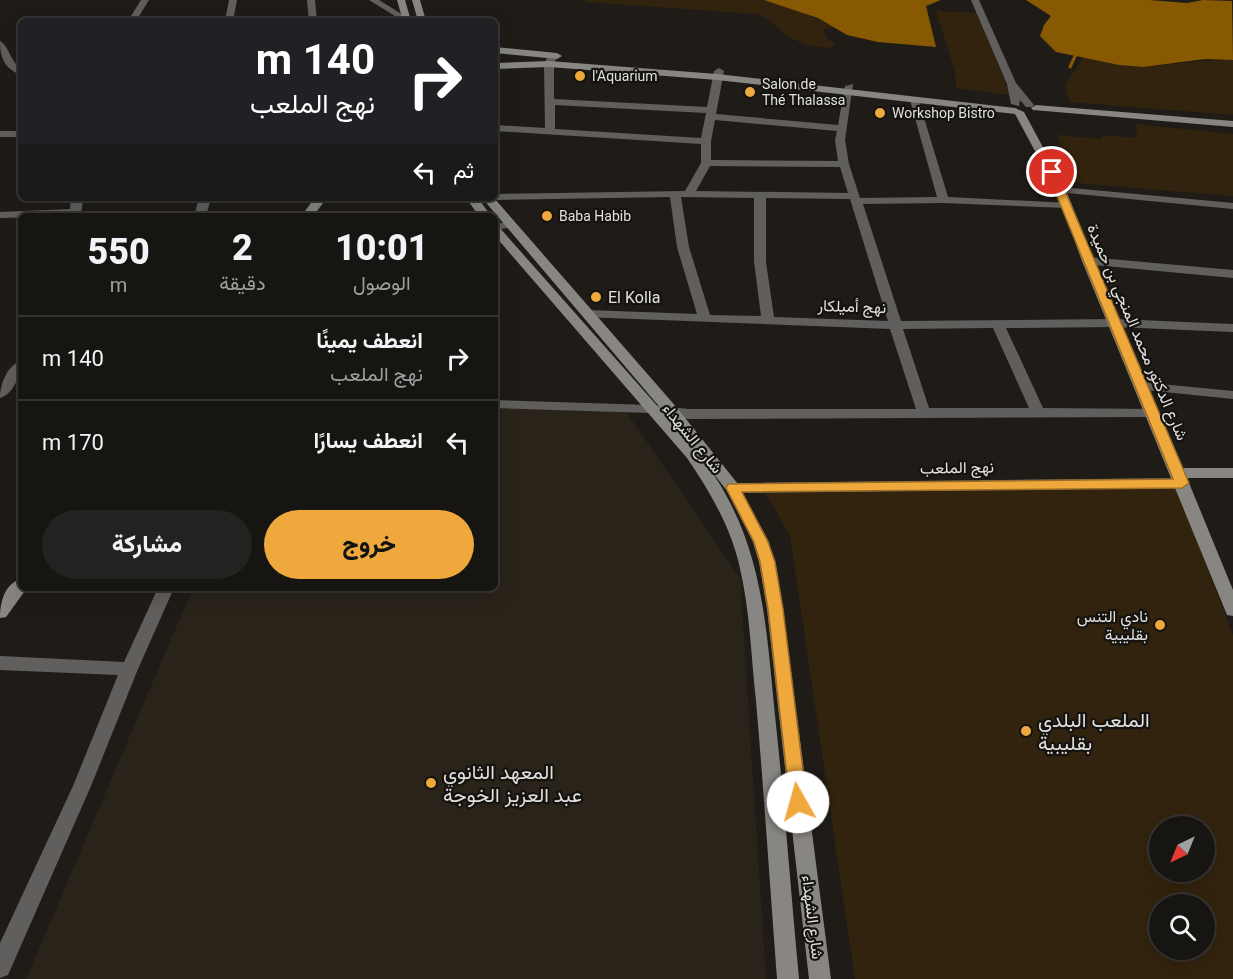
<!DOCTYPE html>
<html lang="ar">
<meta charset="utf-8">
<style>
:root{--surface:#171512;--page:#242220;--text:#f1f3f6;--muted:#9e9f9f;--line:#363432;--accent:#eea83c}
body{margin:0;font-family:Roboto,Vazirmatn,sans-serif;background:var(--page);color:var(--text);direction:rtl;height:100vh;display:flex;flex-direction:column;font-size:22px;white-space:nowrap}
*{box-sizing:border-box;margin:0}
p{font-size:20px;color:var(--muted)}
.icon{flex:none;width:33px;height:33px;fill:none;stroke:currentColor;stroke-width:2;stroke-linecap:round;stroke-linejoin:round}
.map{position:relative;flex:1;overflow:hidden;direction:ltr}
.panel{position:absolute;left:18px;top:213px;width:480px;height:378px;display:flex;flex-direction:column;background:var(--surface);border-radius:9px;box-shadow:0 6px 24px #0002,0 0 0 2px var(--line);direction:rtl}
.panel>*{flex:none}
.top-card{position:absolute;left:18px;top:18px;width:480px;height:183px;border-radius:9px;box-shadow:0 6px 24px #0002,0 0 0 2px var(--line);direction:rtl;background:#202124;color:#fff;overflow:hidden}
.needle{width:39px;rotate:223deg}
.buttons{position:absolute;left:1149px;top:816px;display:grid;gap:12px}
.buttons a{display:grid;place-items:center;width:66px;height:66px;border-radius:50%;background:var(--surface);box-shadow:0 6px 24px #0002,0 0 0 2px var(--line);font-size:30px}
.pin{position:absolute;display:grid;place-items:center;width:51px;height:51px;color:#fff;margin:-26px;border:3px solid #fff;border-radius:50%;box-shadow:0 2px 6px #0007}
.me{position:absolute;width:66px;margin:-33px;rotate:353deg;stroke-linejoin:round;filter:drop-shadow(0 0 4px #0008)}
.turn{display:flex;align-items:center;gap:21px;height:126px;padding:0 24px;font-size:27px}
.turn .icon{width:78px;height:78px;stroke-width:2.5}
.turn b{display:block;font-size:42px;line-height:51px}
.then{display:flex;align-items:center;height:57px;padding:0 24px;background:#0003;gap:12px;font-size:22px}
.eta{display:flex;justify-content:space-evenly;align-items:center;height:102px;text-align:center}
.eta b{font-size:36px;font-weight:800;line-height:42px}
.action{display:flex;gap:12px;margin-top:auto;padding:12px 24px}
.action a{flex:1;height:69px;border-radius:36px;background:var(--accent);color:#111;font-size:24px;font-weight:800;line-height:69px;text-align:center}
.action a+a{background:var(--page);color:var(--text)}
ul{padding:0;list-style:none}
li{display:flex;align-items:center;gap:18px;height:84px;padding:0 24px;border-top:2px solid var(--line)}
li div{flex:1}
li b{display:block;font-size:22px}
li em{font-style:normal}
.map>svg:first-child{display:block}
</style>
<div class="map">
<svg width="1233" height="979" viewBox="0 0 1233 979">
<rect width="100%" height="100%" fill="#1f1c18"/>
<path fill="#29231a" d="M 621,404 L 740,578 L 766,979 L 26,979 L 193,588 L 495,588 L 495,406 Z"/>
<path fill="#32230e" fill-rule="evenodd" d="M 585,0 L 764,0 L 797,10 L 836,27 L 823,29 L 827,38 L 835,44 L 831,48 C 818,47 805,45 793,39 C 779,31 775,21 757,14 L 586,2 Z
M 936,11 L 979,13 L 1010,95 L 956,88 L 955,72 Z
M 1084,57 C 1103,61 1124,68 1144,66 C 1175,65 1202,59 1233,60 L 1233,115 L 1070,102 L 1065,85 Z
M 1135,124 L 1233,134 L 1233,196 L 1075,183 L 1057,135 L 1102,139 L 1101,135 L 1138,138 Z
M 1176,486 L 1233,635 L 1233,979 L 855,979 L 790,535 L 762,487 ZM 1160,826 L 1204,826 L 1204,872 L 1160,872 ZM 1160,904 L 1204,904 L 1204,950 L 1160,950 Z"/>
<path fill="#875902" d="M 764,0 L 941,0 L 926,6 L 936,47 L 878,42 L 847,35 L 818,18 Z
M 1026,0 L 1149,0 L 1187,3 L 1203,0 L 1232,1 L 1233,60 L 1205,59 L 1143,67 L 1119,65 L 1056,52 L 1040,36 L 1044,25 L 1051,16 Z"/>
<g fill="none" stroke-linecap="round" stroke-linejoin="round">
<path stroke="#875902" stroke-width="3" d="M 1070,67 L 1077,52"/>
<path fill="#615f5d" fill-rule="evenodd" d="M 141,0 L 149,0 L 136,21 L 128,21 Z
M 229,0 L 237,0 L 233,21 L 225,21 Z
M 307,0 L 315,0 L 317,21 L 309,21 Z
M 369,0 L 379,0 L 413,21 L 403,21 Z
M 971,0 L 979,0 L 1016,83 L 1034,105 L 1032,107 L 1026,107 L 1020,100 L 1019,106 L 1011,104 L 1007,84 Z
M 0,41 C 10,47 10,62 21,68 L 21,75 C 5,69 0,58 0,41 Z
M 549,54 L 557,56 L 554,64 L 554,99 L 707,107 L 714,71 L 719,68 L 724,71 L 716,114 L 838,125 L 845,86 L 853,84 L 845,140 L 849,164 L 860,198 L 937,197 L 910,100 L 918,98 L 948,197 L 1070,203 L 1070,207 L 1066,208 L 943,203 L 863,204 L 901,321 L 1115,319 L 1233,324 L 1233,332 L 1115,327 L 1006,328 L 1043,408 L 1157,409 L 1159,412 L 1157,415 L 1152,417 L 689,419 L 650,413 L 495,408 L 495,400 L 650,405 L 689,409 L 916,409 L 890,329 L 583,317 L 581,314 L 583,311 L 587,310 L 697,314 L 677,247 L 670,197 L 495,200 L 490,198 L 495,198 L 495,194 L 685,191 L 701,163 L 701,144 L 495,131 L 495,125 L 545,128 L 544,64 ZM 555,105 L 706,113 L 701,138 L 555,129 ZM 715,120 L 837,131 L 835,140 L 838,161 L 711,160 L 711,141 ZM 710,166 L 840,167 L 848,193 L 696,191 ZM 681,197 L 754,198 L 754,262 L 761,316 L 710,315 L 689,247 ZM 766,198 L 850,199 L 888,321 L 774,317 L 766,262 ZM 993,328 L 1029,408 L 929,408 L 903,329 Z
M 0,131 L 21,131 L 21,137 L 0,137 Z
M 1061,187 L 1233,203 L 1233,209 L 1057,192 L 1057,188 Z
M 71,198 L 83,198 L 81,216 L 0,218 L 0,212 L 70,209 Z
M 199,198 L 211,198 L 206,216 L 194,216 Z
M 309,211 L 313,212 L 313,216 L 267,216 L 273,213 Z
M 509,222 L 513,223 L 513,227 L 495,230 L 495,224 Z
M 1088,257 L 1233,270 L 1233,278 L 1084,264 L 1082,261 Z
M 21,361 C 21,374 14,394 0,398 C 0,385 7,365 21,361 Z
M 1140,382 L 1233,391 L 1233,399 L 1135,389 L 1133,386 L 1135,383 Z
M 1182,478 L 1189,483 L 1182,488 L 733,493 L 726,488 L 733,483 Z
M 158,588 L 174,588 L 138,669 L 91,786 L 8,975 L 0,978 L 0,943 L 73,786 L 118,675 L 0,670 L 0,656 L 124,662 Z"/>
<path fill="#888682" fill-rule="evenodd" d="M 397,0 L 405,0 L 411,21 L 403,21 Z
M 412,0 L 420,0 L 426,21 L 418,21 Z
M 495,47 L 557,53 L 562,56 L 557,59 L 495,53 Z
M 549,61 L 717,74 L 1015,108 L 1024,112 L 1066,190 L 1094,261 L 1183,468 L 1233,468 L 1233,478 L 1187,478 L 1233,590 L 1233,616 L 1227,615 L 1225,610 L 1082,261 L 1056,190 L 1015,114 L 717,80 L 549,67 L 495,69 L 495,63 Z
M 1036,105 L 1233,121 L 1233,127 L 1033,110 L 1031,108 Z
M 315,198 L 327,198 L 313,216 L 301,216 Z
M 466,198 L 478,198 L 491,216 L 479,216 Z
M 482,198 L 494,198 L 678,409 L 738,484 L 769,542 L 783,609 L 831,979 L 809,979 L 767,609 L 759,562 L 753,542 L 727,491 L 707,465 C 765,545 766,630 776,725 C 785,809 791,894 799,979 L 777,979 C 770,886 764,793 756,701 C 751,656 750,609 739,564 C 730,526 709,490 687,458 L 495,236 L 495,226 L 499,227 L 691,444 Z
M 21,579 L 21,588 L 27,588 L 6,617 L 0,618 C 0,603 4,584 21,579 Z"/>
</g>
<path fill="#eea83c" stroke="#9b6d27" stroke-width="1.5" d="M 1052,169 L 1057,172 L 1189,483 L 1182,488 L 742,492 L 768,542 L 775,562 L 783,609 L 807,802 L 804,807 L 798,810 L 792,807 L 790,802 L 768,609 L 760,562 L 754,542 L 726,488 L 728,484 L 1173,479 L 1047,172 Z"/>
<g fill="#eea83c" stroke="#15130f" stroke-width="2">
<circle cx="580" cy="76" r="6"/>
<circle cx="750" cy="92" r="6"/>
<circle cx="880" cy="113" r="6"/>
<circle cx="547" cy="216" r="6"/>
<circle cx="596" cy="297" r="6"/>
<circle cx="1160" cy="625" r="6"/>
<circle cx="1026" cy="731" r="6"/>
<circle cx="431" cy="783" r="6"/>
</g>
<g text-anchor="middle" stroke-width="4.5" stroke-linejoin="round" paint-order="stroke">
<g font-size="14" fill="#e2e0dd" stroke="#15130f" text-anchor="start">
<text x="592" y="81">l'Aquarium</text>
<text x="762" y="89">Salon de<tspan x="762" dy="16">Thé Thalassa</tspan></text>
<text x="892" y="118">Workshop Bistro</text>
<text x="559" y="221">Baba Habib</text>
</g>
<g font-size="16" fill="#e2e0dd" stroke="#15130f" text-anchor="start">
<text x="608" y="303">El Kolla</text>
<text x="1148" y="622" text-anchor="end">نادي التنس<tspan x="1148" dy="18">بقليبية</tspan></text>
</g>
<g font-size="16" fill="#e2e0dd" stroke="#15130f">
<text transform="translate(852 306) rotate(2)" y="6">نهج أميلكار</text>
<text transform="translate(1138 332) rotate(67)" y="6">شارع الدكتور محمد المنجي بن حميدة</text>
<text transform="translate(693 438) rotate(51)" y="6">شارع الشهداء</text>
<text transform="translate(957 467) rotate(-1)" y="6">نهج الملعب</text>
<text transform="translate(813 917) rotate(83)" y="6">شارع الشهداء</text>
</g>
<g font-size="20" fill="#e2e0dd" stroke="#15130f" text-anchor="start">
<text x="1038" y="727">الملعب البلدي<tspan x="1038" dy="23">بقليبية</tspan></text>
<text x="443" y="779">المعهد الثانوي<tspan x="443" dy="23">عبد العزيز الخوجة</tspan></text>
</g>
</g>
</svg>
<div class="buttons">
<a><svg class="needle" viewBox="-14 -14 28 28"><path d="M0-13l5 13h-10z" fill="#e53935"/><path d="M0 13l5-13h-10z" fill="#9e9f9f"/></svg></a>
<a><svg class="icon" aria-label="search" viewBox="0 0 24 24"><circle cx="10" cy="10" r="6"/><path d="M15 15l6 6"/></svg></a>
</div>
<div class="pin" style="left:1052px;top:172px;background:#d93025"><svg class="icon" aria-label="arrive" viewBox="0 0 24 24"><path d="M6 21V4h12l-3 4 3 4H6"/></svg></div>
<svg class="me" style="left:798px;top:802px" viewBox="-20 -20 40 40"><circle r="19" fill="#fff"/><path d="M0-13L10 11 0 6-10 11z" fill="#eea83c"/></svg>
<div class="top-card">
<div class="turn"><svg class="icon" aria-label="right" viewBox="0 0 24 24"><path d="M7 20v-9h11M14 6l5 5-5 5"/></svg><div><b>140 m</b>نهج الملعب</div></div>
<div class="then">ثم<svg class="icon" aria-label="left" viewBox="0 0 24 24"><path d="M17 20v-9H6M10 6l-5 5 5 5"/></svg></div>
</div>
<section class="panel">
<div class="eta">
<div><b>10:01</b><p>الوصول</p></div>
<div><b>2</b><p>دقيقة</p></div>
<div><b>550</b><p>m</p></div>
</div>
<ul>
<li><svg class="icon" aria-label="right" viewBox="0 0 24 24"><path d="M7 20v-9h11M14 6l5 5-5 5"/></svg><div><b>انعطف يمينًا</b><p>نهج الملعب</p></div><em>140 m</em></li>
<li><svg class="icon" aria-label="left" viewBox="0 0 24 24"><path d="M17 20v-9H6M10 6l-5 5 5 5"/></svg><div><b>انعطف يسارًا</b></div><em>170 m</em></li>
</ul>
<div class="action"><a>خروج</a><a>مشاركة</a></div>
</section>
</div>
